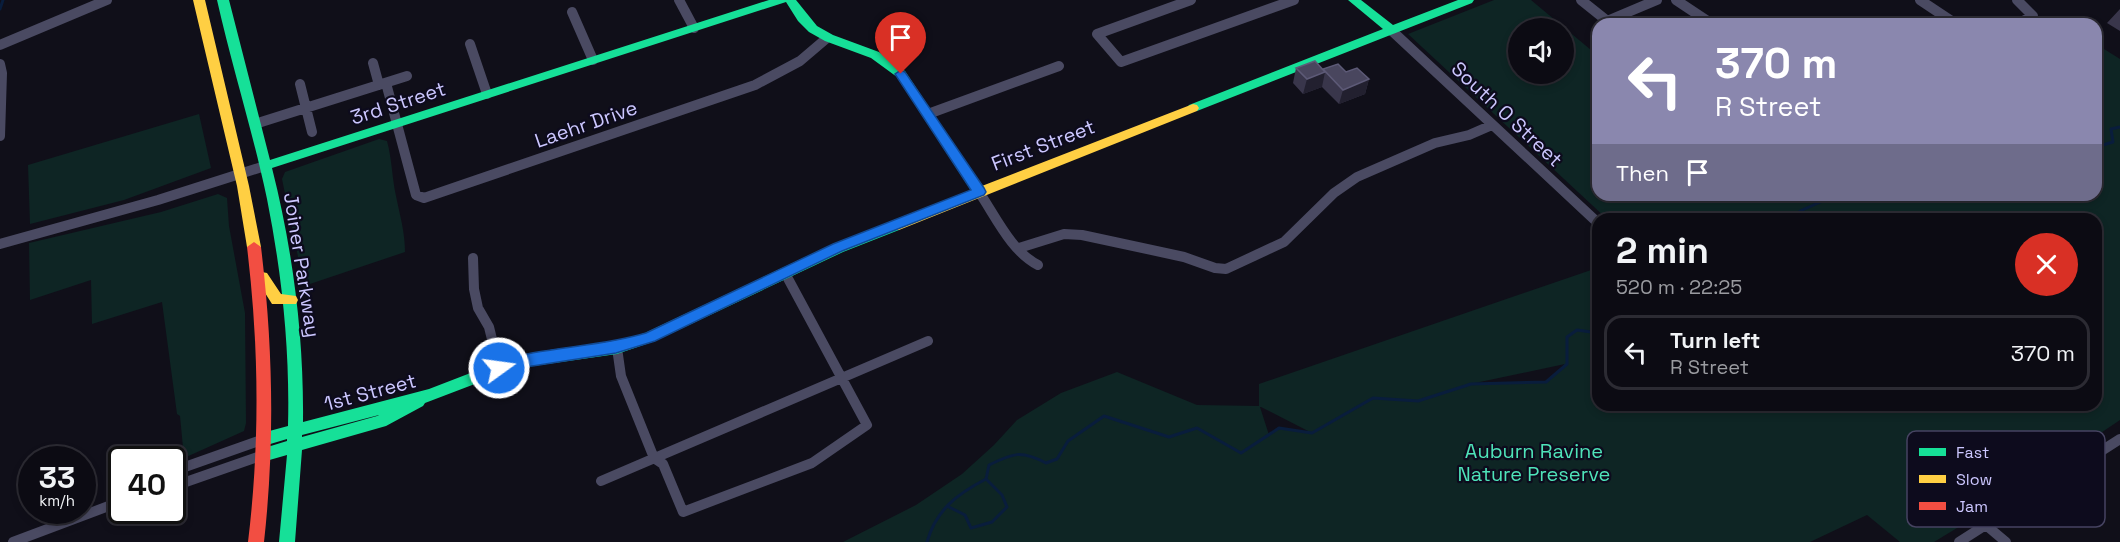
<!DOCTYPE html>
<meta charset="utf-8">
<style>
:root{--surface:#0c0b13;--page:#1a1921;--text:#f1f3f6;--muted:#9a9ba0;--line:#2c2b33}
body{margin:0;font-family:"Space Grotesk",sans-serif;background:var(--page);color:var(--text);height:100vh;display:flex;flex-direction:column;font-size:22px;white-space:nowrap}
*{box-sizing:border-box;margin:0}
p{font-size:20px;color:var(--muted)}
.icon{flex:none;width:33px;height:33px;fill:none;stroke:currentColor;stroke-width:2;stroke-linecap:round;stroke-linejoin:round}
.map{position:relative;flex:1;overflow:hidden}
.details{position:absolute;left:1592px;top:213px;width:510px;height:198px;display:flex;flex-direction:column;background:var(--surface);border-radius:18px;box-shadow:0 3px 9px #0003,0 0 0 2px var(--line)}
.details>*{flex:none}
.guide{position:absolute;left:1592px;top:18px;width:510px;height:183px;border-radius:18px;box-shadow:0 3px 9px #0003,0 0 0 2px var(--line);background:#8a87ae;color:#fff;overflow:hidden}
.fabs{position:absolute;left:1508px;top:18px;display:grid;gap:12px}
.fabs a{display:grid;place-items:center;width:66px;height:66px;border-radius:50%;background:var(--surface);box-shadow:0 3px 9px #0003,0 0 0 2px var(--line);font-size:30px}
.speed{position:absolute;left:18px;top:446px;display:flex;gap:12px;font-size:30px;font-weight:700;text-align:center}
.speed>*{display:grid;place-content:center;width:78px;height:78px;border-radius:50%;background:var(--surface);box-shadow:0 3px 9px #0003,0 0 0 2px var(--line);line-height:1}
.speed small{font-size:15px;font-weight:400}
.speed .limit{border:3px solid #111;border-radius:9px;background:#fff;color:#111}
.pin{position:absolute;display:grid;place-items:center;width:51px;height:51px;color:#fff;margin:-62px -26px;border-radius:50% 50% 50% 0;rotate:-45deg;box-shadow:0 0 6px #0007}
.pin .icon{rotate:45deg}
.me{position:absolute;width:66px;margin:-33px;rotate:76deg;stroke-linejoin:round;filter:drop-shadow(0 0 4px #0008)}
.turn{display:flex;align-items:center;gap:21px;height:126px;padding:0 24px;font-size:27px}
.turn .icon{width:78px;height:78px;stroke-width:2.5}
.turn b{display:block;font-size:42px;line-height:51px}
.then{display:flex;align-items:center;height:57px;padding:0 24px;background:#0003;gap:12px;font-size:22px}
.round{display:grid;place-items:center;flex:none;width:63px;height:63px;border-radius:32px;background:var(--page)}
.headline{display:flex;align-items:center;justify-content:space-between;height:102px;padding:0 24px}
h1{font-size:36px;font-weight:700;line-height:45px}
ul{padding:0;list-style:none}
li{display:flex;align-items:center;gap:18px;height:75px;margin:0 12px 9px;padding:0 12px;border:3px solid var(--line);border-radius:18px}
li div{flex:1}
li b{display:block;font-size:22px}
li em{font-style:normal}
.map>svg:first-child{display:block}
</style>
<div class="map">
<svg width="2120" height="542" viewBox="0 0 2120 542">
<rect width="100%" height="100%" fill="#100f19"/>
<path fill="#0e2524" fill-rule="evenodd" d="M 1494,0 L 1531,0 L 1597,55 L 1598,195 L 1765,195 L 1771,199 L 1780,195 L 2096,195 L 2096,44 L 2120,59 L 2120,420 L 1985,511 L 1934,542 L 1900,542 L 1867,515 L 1810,542 L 843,542 L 916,505 L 962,474 L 994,445 L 1017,420 L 1061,393 L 1117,372 L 1197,405 L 1259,406 L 1259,384 L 1597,268 L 1597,330 L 1583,331 L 1597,333 L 1598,405 L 2096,405 L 2096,219 L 1607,219 L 1408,34 ZM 1518,28 L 1563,28 L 1563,74 L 1518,74 ZM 1565,364 L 1546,382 L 1475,383 ZM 1260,407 L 1261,407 L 1310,432 L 1279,428 L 1269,435 Z
M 199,114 L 211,168 L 124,200 L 30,224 L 28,165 Z
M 379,139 L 387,141 C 392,159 392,178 396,196 C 400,216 405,232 405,252 L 304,286 L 282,179 L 285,172 Z
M 218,194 L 227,198 L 229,226 L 245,313 L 246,423 L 244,431 L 184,458 L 180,416 L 177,414 L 162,302 L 92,324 L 91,280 L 30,300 L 29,243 L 161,212 Z"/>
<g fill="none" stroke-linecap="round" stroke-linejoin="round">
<path stroke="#091d3c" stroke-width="3" d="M 0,9 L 3,0
M 2096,147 L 2113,142 L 2111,129 L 2120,127
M 1867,195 L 1870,195
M 1795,219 L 1800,211 L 1836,195
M 949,507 L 965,515 L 971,528 L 992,522 L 1007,507 L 1002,495 L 986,479
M 927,542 C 936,510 957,494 986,479 L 989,465 C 1013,453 1021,450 1046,463 L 1057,459 L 1068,441 L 1104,416 L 1169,437 L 1197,428 L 1241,453 L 1279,428 L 1312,433 L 1373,398 L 1418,401 L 1471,384 L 1546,382 L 1567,364 L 1567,337 L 1577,330 L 1598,333"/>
<path stroke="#4a4a62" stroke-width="10" d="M 679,0 L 694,28
M 1191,0 L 1097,34 L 1121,62 L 1294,0
M 1581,0 L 1611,24
M 1676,0 L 1712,24
M 1920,0 L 1956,24
M 2017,0 L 2033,16 L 2017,24
M 572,12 L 593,60
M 1607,21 L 1657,0
M 1834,24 L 1850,21 L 1857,24
M 1391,30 L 1598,223
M 470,44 L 487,94
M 0,45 L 107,0
M 373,63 L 379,85
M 0,64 L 2,73 L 0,136
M 386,83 L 416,195 L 424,198 L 755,85 L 800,61 L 827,38
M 300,84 L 312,132
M 928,114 L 1059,66
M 255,124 L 407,76
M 979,192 C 996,217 1011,251 1038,265
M 0,244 L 158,200 L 265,166
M 1019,248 L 1064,234 L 1082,235 L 1184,257 L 1215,268 L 1226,269 L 1284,242 L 1334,193 L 1357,177 L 1435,143 L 1469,135 L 1492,125
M 473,258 L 474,289 L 478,308 L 489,327 L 499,368
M 617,348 L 621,376 L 654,458 L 663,464 L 683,512 L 812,463 L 867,425 L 785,273
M 172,477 L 182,468 L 267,438
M 172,481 L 183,483 L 266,454
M 601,481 L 928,341
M 1987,526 L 2006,542
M 13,542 L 122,501
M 1959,542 L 2120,439"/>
<path fill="#16e098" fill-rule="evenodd" d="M 217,0 L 229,0 L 270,160 L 769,0 L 796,0 L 817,26 L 833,35 L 879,52 L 905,71 L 985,192 L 984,195 L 974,195 L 897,77 L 871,58 L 825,41 L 809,32 L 798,21 L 786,2 L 272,168 C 293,251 304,337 303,422 L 429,389 L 499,362 L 526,355 L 617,342 L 645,333 L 833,244 L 894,221 L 901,226 L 899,230 L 843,252 L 655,341 L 617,354 L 526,367 L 501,374 L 425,403 L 423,406 L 386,426 L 302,450 L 295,542 L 279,542 L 287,455 L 266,461 L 261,459 L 258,454 L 261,449 L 287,441 L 287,439 L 267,445 L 262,443 L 259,438 L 262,433 L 288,426 C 290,350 282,274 267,199 C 253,132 232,67 217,0 ZM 379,415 L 377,416 L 302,437 L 302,435 Z
M 1348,0 L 1361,0 L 1393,25 L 1458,0 L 1474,0 L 1472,3 L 1197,111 L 1189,111 L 1187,108 L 1189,105 L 1383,29 Z"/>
<path fill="#ffcf43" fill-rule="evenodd" d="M 193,0 L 205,0 L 249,186 L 261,247 L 254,252 L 247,247 L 237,186 Z
M 1193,104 L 1197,105 L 1199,108 L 1197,111 L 899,230 L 889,230 L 887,226 L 889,222 Z
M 262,272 L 267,273 L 281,294 L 296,296 L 298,300 L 296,304 L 272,304 L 255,277 L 257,273 Z"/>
<path fill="#f24e42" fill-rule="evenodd" d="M 254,242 L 261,247 C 273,346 275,443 264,542 L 248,542 C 260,443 259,346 247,247 Z"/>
</g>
<path fill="#39364b" d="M 2120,9 L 2120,31 L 2107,23 Z
M 1296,68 L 1346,72 L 1369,79 L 1365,94 L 1339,104 L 1322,87 L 1303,94 L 1293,83 Z"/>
<path fill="#22202f" d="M 1325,72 L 1322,87 L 1303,94 L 1307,79 Z
M 1369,79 L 1365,94 L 1339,104 L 1343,90 Z"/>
<path fill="#49465e" stroke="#5d5a77" stroke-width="1.5" d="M 1315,61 L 1325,72 L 1307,79 L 1296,68 Z
M 1338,64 L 1346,72 L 1357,68 L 1369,79 L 1343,90 L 1323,69 Z"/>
<path fill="#1a73e8" stroke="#114b97" stroke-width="1.5" d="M 901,70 L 905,72 L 984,188 L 986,192 L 984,195 L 842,251 L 655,341 L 616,353 L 526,367 L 499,374 L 493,372 L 491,368 L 493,363 C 543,346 596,348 646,333 L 833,244 L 971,190 L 895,74 Z"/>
<g text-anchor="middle" stroke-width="4.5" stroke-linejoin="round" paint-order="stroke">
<g font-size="20" fill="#ccc7ff" stroke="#0d0b1d">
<text transform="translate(398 103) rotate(-18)" y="7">3rd Street</text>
<text transform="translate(1507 114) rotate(43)" y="7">South O Street</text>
<text transform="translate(586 124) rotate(-19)" y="7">Laehr Drive</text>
<text transform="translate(1043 145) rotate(-21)" y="7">First Street</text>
<text transform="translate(302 265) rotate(81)" y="7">Joiner Parkway</text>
<text transform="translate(370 392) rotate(-15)" y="7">1st Street</text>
</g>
<g font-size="20" fill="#4fe3b9" stroke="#0d0b1d">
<text x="1534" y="458">Auburn Ravine<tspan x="1534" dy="23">Nature Preserve</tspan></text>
</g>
</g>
<rect x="1907" y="431" width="198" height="96" rx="9" fill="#0d0b1d" stroke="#464361" stroke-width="1.5"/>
<rect x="1919" y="448" width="27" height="8" fill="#16e098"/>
<rect x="1919" y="475" width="27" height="8" fill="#ffcf43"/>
<rect x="1919" y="502" width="27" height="8" fill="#f24e42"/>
<g font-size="16" fill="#ccc7ff">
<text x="1956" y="458">Fast</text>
<text x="1956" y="485">Slow</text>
<text x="1956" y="512">Jam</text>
</g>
</svg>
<div class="fabs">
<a><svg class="icon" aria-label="sound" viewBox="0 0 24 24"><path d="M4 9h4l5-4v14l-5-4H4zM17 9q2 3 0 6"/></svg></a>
</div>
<div class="speed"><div>33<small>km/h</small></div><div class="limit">40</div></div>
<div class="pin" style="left:901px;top:74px;background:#d93025"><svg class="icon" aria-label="arrive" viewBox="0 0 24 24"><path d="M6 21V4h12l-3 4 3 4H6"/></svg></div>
<svg class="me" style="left:499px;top:368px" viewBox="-20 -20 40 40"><circle r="17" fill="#1a73e8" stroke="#fff" stroke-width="3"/><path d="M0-11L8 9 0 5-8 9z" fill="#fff"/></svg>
<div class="guide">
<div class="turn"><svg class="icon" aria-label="left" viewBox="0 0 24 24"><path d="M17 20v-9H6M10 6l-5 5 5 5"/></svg><div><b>370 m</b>R Street</div></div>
<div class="then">Then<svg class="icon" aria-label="arrive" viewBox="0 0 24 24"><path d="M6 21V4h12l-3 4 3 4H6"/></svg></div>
</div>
<section class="details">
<div class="headline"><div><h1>2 min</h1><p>520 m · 22:25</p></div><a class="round" style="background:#d93025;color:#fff"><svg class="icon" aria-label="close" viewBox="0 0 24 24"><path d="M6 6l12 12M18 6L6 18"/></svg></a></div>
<ul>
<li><svg class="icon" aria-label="left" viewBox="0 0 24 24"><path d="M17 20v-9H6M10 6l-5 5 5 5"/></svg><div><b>Turn left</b><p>R Street</p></div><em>370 m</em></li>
</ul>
</section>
</div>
